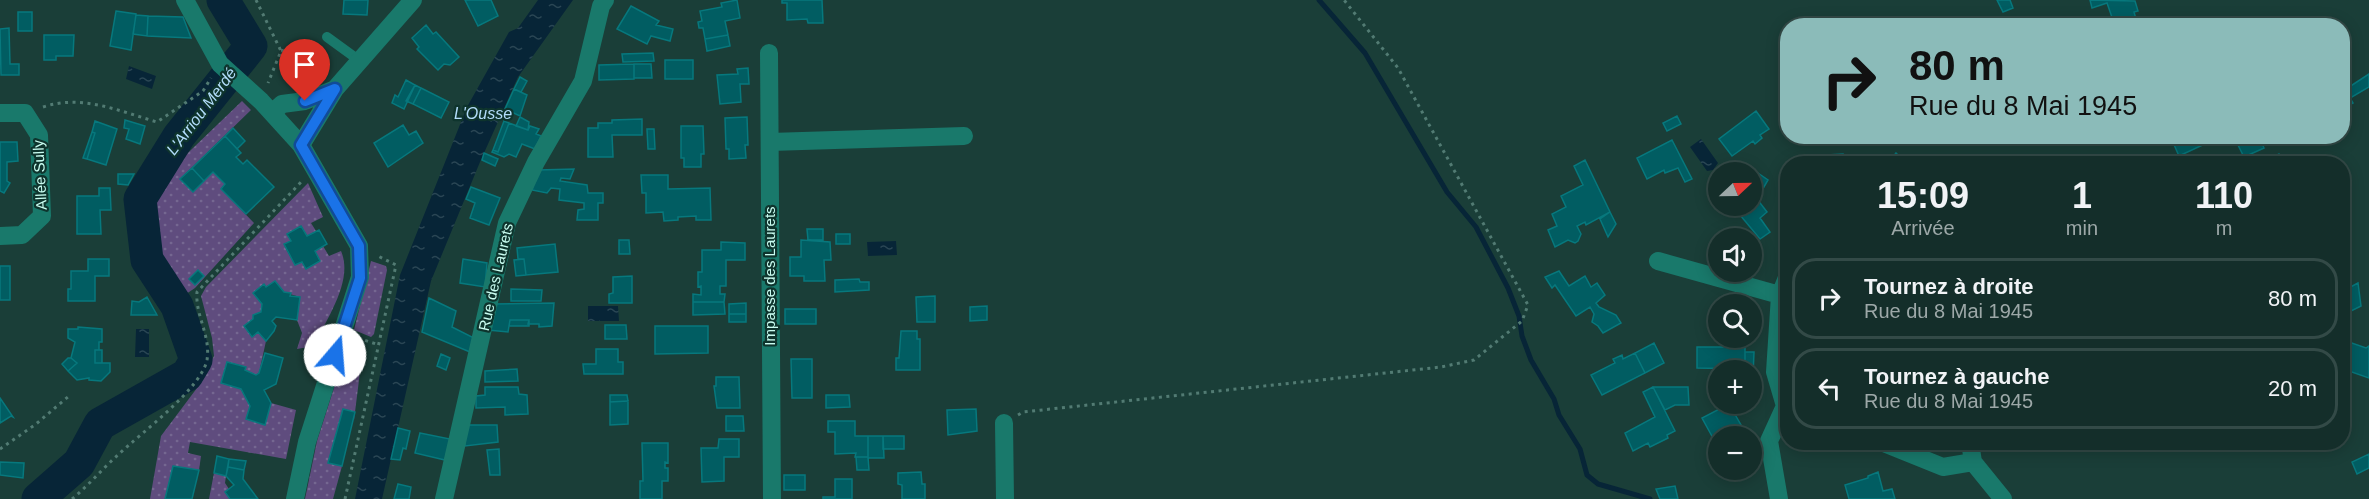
<!DOCTYPE html>
<html lang="fr">
<meta charset="utf-8">
<style>
:root{--surface:#142e2a;--page:#1d3632;--text:#f1f3f6;--muted:#9da8a8;--line:#334a47}
body{margin:0;font-family:Helvetica,sans-serif;background:var(--page);color:var(--text);height:100vh;display:flex;flex-direction:column;font-size:22px;white-space:nowrap}
*{box-sizing:border-box;margin:0}
p{font-size:20px;color:var(--muted)}
.icon{flex:none;width:33px;height:33px;fill:none;stroke:currentColor;stroke-width:2;stroke-linecap:round;stroke-linejoin:round}
.map{position:relative;flex:1;overflow:hidden}
.sheet{position:absolute;left:1780px;top:156px;width:570px;height:294px;display:flex;flex-direction:column;background:var(--surface);border-radius:24px;box-shadow:0 3px 15px #0003,0 0 0 2px var(--line)}
.sheet>*{flex:none}
.top-card{position:absolute;left:1780px;top:18px;width:570px;height:126px;border-radius:24px;box-shadow:0 3px 15px #0003,0 0 0 2px var(--line);background:#8bbbb9;color:#111;overflow:hidden}
.needle{width:39px;rotate:68deg}
.buttons{position:absolute;left:1708px;top:162px;display:grid;gap:12px}
.buttons a{display:grid;place-items:center;width:54px;height:54px;border-radius:50%;background:var(--surface);box-shadow:0 3px 15px #0003,0 0 0 2px var(--line);font-size:30px}
.pin{position:absolute;display:grid;place-items:center;width:51px;height:51px;color:#fff;margin:-62px -26px;border-radius:50% 50% 50% 0;rotate:-45deg;box-shadow:0 0 6px #0007}
.pin .icon{rotate:45deg}
.me{position:absolute;width:66px;margin:-33px;rotate:18deg;stroke-linejoin:round;filter:drop-shadow(0 0 4px #0008)}
.turn{display:flex;align-items:center;gap:21px;height:126px;padding:0 30px;font-size:27px}
.turn .icon{width:78px;height:78px;stroke-width:2.5}
.turn b{display:block;font-size:42px;line-height:51px}
.eta{display:flex;justify-content:space-evenly;align-items:center;height:102px;text-align:center}
.eta b{font-size:36px;font-weight:700;line-height:42px}
ul{padding:0;list-style:none}
li{display:flex;align-items:center;gap:18px;height:81px;margin:0 12px 9px;padding:0 18px;border:3px solid var(--line);border-radius:24px}
li div{flex:1}
li b{display:block;font-size:22px}
li em{font-style:normal}
.map>svg:first-child{display:block}
</style>
<div class="map">
<svg width="2369" height="499" viewBox="0 0 2369 499">
<defs>
<pattern id="grass-dots" width="8" height="8" patternUnits="userSpaceOnUse" patternTransform="scale(1.5)"><rect width="8" height="8" fill="#5f4c7e"/><path d="M2 2h.1M6 6h.1" fill="none" stroke="#756791" stroke-width="1.8" stroke-linecap="round"/></pattern>
<pattern id="water-ripples" width="26" height="14" patternUnits="userSpaceOnUse" patternTransform="scale(1.5)"><rect width="26" height="14" fill="#072537"/><path d="M2 4q2-2 4 0t4 0M15 11q2-2 4 0t4 0" fill="none" stroke="#2a4654"/></pattern>
</defs>
<rect width="100%" height="100%" fill="#1a3e38"/>
<path fill="url(#grass-dots)" d="M 242,101 L 251,110 L 180,179 L 193,191 L 213,172 L 225,184 L 221,189 L 254,223 L 195,288 L 186,294 L 156,249 L 155,204 L 168,172 Z
M 308,183 L 323,217 L 311,223 L 316,231 L 307,236 L 301,226 L 287,234 L 291,241 L 284,245 L 295,265 L 302,262 L 306,268 L 320,261 L 315,251 L 323,246 L 329,256 L 341,251 C 354,281 326,319 314,346 L 297,349 L 302,333 L 297,320 L 300,297 L 266,287 L 264,285 L 261,312 L 253,315 L 253,319 L 244,326 L 252,337 L 258,332 L 266,341 L 259,373 L 256,375 L 245,370 L 246,367 L 228,362 L 221,383 L 241,389 L 250,406 L 247,419 L 265,424 L 271,403 L 296,410 L 286,459 L 190,442 L 188,453 L 201,456 L 199,470 L 173,466 L 165,499 L 150,499 L 161,436 L 200,384 L 214,356 L 212,338 L 201,296 L 206,287 Z
M 371,261 L 386,266 L 387,270 L 374,334 L 371,337 L 354,330 Z
M 348,344 L 363,348 L 354,420 L 354,412 L 343,410 L 328,462 L 342,466 L 333,499 L 305,499 L 317,441 Z
M 214,473 L 226,476 L 225,483 L 229,489 L 230,499 L 209,499 Z"/>
<path fill="url(#water-ripples)" d="M 538,0 L 573,0 L 518,77 L 480,162 L 431,281 L 382,499 L 355,499 L 400,275 L 467,107 L 509,32 L 518,28 Z
M 129,66 L 156,76 L 152,89 L 126,79 Z
M 1701,139 L 1718,163 L 1713,170 L 1707,171 L 1690,147 Z
M 896,241 L 897,255 L 868,256 L 867,242 Z
M 588,306 L 618,306 L 619,321 L 588,321 Z
M 136,329 L 149,329 L 149,357 L 135,357 Z"/>
<g fill="none" stroke-linecap="round" stroke-linejoin="round">
<path stroke="#072537" stroke-width="5" d="M 1319,0 L 1365,53 L 1447,192 L 1476,227 L 1508,288 L 1519,316 L 1522,336 L 1531,360 L 1554,399 L 1559,415 L 1580,449 L 1587,475 L 1598,484 L 1650,499"/>
<path stroke="#072537" stroke-width="33" d="M 38,499 L 79,463 L 100,424 L 187,375 L 196,360 L 177,306 L 147,260 L 140,199 L 179,136 L 251,46 L 223,0"/>
</g>
<path fill="#015d62" stroke="#07787d" stroke-width="1.5" d="M 344,0 L 368,0 L 367,15 L 343,14 Z
M 465,0 L 491,0 L 498,16 L 478,26 Z
M 737,0 L 740,18 L 725,21 L 728,35 L 705,39 L 703,28 L 699,28 L 698,22 L 702,21 L 700,11 L 722,7 L 721,3 Z
M 782,0 L 822,0 L 823,23 L 808,23 L 807,19 L 787,20 L 787,3 L 782,3 Z
M 1997,0 L 2010,0 L 2013,8 L 2003,12 Z
M 2090,0 L 2135,1 L 2138,11 L 2134,12 L 2138,26 L 2115,26 L 2107,3 L 2092,8 Z
M 631,6 L 659,21 L 656,25 L 673,29 L 670,41 L 651,36 L 647,44 L 617,29 Z
M 116,11 L 136,14 L 131,50 L 110,46 Z
M 18,12 L 32,12 L 32,31 L 18,31 Z
M 136,15 L 148,16 L 147,36 L 133,34 Z
M 148,16 L 183,17 L 191,38 L 147,36 Z
M 426,25 L 433,34 L 436,32 L 459,57 L 450,65 L 444,64 L 438,70 L 417,49 L 419,47 L 412,38 Z
M 9,28 L 10,64 L 19,64 L 19,75 L 1,75 L 0,29 Z
M 44,35 L 74,35 L 73,56 L 56,56 L 56,60 L 44,60 Z
M 728,35 L 730,46 L 707,51 L 705,39 Z
M 653,53 L 654,61 L 623,62 L 622,54 Z
M 665,60 L 693,60 L 693,79 L 665,79 Z
M 634,64 L 651,64 L 652,78 L 634,78 Z
M 634,64 L 634,79 L 599,80 L 599,65 Z
M 748,68 L 749,84 L 740,84 L 741,102 L 720,104 L 717,75 L 738,74 L 737,69 Z
M 2369,74 L 2369,87 L 2350,98 L 2353,103 L 2343,109 L 2343,91 Z
M 520,77 L 527,81 L 521,92 L 514,89 Z
M 406,80 L 415,85 L 404,109 L 392,103 L 395,95 L 398,97 Z
M 415,85 L 421,88 L 413,104 L 406,101 Z
M 421,88 L 449,102 L 441,118 L 413,104 Z
M 514,89 L 527,95 L 520,116 L 505,109 Z
M 1756,111 L 1769,129 L 1760,135 L 1762,138 L 1755,144 L 1753,141 L 1732,156 L 1719,139 Z
M 1677,116 L 1681,124 L 1667,131 L 1663,123 Z
M 520,117 L 529,122 L 528,130 L 516,126 Z
M 747,117 L 748,145 L 745,145 L 746,158 L 729,159 L 729,149 L 726,149 L 725,118 Z
M 642,119 L 642,135 L 612,135 L 613,157 L 588,157 L 588,128 L 598,128 L 598,123 L 612,123 L 612,120 Z
M 125,120 L 145,126 L 140,144 L 126,139 L 129,129 L 124,128 Z
M 95,121 L 117,129 L 106,165 L 87,159 L 95,133 L 92,132 Z
M 504,121 L 509,123 L 498,152 L 493,150 Z
M 509,123 L 528,130 L 530,126 L 539,129 L 536,134 L 541,136 L 535,149 L 522,144 L 516,157 L 509,154 L 504,157 L 492,152 L 493,150 L 498,152 Z
M 403,125 L 409,135 L 416,131 L 423,143 L 388,167 L 374,143 Z
M 681,126 L 703,126 L 704,154 L 701,154 L 701,167 L 684,167 L 684,158 L 681,158 Z
M 233,128 L 245,141 L 237,149 L 225,136 Z
M 647,129 L 654,129 L 655,149 L 648,149 Z
M 92,132 L 95,133 L 87,159 L 83,158 Z
M 225,136 L 241,153 L 236,157 L 243,164 L 247,160 L 274,187 L 246,214 L 221,189 L 225,184 L 213,172 L 204,181 L 192,168 Z
M 2180,136 L 2207,136 L 2209,142 L 2179,156 L 2172,140 Z
M 2256,136 L 2259,136 L 2264,148 L 2244,157 L 2238,145 Z
M 1672,140 L 1692,179 L 1685,182 L 1678,168 L 1665,173 L 1664,170 L 1647,179 L 1637,158 Z
M 0,142 L 17,142 L 18,161 L 7,162 L 7,181 L 10,183 L 4,193 L 0,191 Z
M 484,153 L 498,159 L 495,166 L 482,160 Z
M 1896,153 L 1903,160 L 1905,158 L 1911,164 L 1888,164 Z
M 1843,154 L 1843,164 L 1827,164 L 1827,155 Z
M 2279,154 L 2284,164 L 2260,164 Z
M 1585,160 L 1610,212 L 1586,225 L 1585,222 L 1577,226 L 1581,234 L 1578,241 L 1575,243 L 1568,240 L 1555,247 L 1548,230 L 1557,226 L 1552,214 L 1566,207 L 1561,196 L 1583,185 L 1574,166 Z
M 192,168 L 204,181 L 193,192 L 180,179 Z
M 574,169 L 570,179 L 561,178 L 560,181 L 587,185 L 588,193 L 603,193 L 603,203 L 598,203 L 598,220 L 577,220 L 578,210 L 584,209 L 584,203 L 559,200 L 560,189 L 551,188 L 547,193 L 532,190 L 538,170 Z
M 1755,171 L 1768,180 L 1757,199 L 1767,212 L 1760,218 L 1770,232 L 1760,239 L 1735,209 L 1731,211 L 1726,206 L 1752,206 L 1752,175 Z
M 118,174 L 134,174 L 128,185 L 118,184 Z
M 641,175 L 668,175 L 668,189 L 710,188 L 711,220 L 696,220 L 696,216 L 678,217 L 678,220 L 664,221 L 663,212 L 646,213 L 646,193 L 642,193 Z
M 471,187 L 500,198 L 489,225 L 470,218 L 475,203 L 466,199 Z
M 99,188 L 110,188 L 111,210 L 100,210 L 101,234 L 77,234 L 77,196 L 99,196 Z
M 1610,212 L 1616,224 L 1608,237 L 1600,219 Z
M 301,226 L 307,236 L 319,230 L 327,244 L 315,251 L 320,261 L 306,269 L 302,262 L 295,265 L 284,244 L 291,241 L 287,234 Z
M 807,229 L 823,229 L 823,240 L 808,240 Z
M 836,234 L 850,234 L 850,244 L 836,244 Z
M 619,240 L 629,240 L 630,254 L 619,254 Z
M 801,240 L 830,242 L 831,260 L 824,260 L 825,281 L 804,281 L 804,276 L 790,276 L 790,257 L 801,257 Z
M 721,242 L 745,243 L 745,260 L 726,260 L 726,286 L 720,286 L 720,294 L 725,294 L 724,302 L 693,302 L 693,294 L 701,295 L 701,286 L 698,287 L 698,272 L 702,272 L 702,250 L 721,250 Z
M 555,244 L 558,272 L 526,275 L 524,259 L 518,259 L 517,248 Z
M 88,259 L 109,259 L 109,276 L 95,276 L 95,301 L 68,301 L 68,289 L 71,289 L 71,271 L 88,271 Z
M 463,259 L 487,263 L 485,287 L 460,283 Z
M 524,259 L 526,275 L 516,276 L 514,260 Z
M 0,266 L 10,266 L 10,300 L 0,300 Z
M 198,270 L 204,276 L 195,285 L 189,279 Z
M 1559,271 L 1569,286 L 1585,276 L 1591,287 L 1597,283 L 1605,295 L 1596,303 L 1599,307 L 1616,315 L 1621,323 L 1603,333 L 1598,326 L 1592,322 L 1594,314 L 1590,307 L 1576,316 L 1555,285 L 1552,288 L 1545,277 Z
M 632,276 L 632,303 L 609,303 L 609,294 L 613,293 L 613,277 Z
M 859,279 L 860,282 L 869,282 L 869,290 L 835,292 L 835,280 Z
M 275,281 L 284,292 L 291,293 L 290,296 L 300,297 L 297,320 L 276,317 L 272,321 L 276,326 L 274,331 L 266,341 L 258,332 L 252,337 L 244,326 L 253,319 L 253,315 L 261,312 L 262,304 L 253,293 L 264,284 L 266,287 Z
M 2358,283 L 2361,306 L 2347,313 L 2343,305 L 2343,291 Z
M 511,289 L 542,290 L 541,301 L 511,301 Z
M 935,296 L 935,322 L 917,322 L 916,297 Z
M 147,297 L 157,315 L 131,315 L 132,301 L 139,302 Z
M 429,298 L 456,311 L 452,327 L 476,339 L 470,352 L 422,332 Z
M 693,302 L 724,302 L 725,314 L 693,315 Z
M 554,303 L 552,326 L 539,327 L 539,324 L 528,324 L 529,320 L 510,320 L 508,332 L 488,330 L 493,304 Z
M 746,303 L 746,314 L 729,314 L 729,304 Z
M 987,306 L 987,320 L 970,321 L 970,307 Z
M 785,309 L 816,309 L 816,324 L 785,324 Z
M 729,314 L 746,314 L 746,322 L 729,322 Z
M 510,320 L 529,320 L 529,326 L 509,326 Z
M 605,325 L 626,325 L 627,339 L 605,339 Z
M 655,326 L 708,326 L 708,353 L 655,354 Z
M 78,327 L 102,329 L 102,342 L 99,342 L 99,350 L 95,350 L 95,363 L 110,363 L 110,372 L 101,381 L 89,380 L 89,378 L 77,380 L 68,371 L 77,363 L 71,358 L 75,342 L 68,338 L 68,329 L 78,329 Z
M 901,331 L 917,331 L 917,339 L 920,339 L 920,370 L 896,370 L 896,358 L 899,358 Z
M 2343,340 L 2366,348 L 2369,346 L 2369,378 L 2343,369 Z
M 1654,343 L 1664,363 L 1645,373 L 1635,353 Z
M 1723,343 L 1733,343 L 1732,347 L 1745,347 L 1745,369 L 1697,368 L 1697,347 L 1723,347 Z
M 596,349 L 618,349 L 618,362 L 623,362 L 623,374 L 584,374 L 583,364 L 596,364 Z
M 95,350 L 102,350 L 102,363 L 95,363 Z
M 1745,352 L 1754,352 L 1753,377 L 1752,370 L 1745,370 Z
M 265,353 L 283,358 L 276,384 L 264,390 L 271,403 L 265,425 L 246,419 L 250,406 L 241,389 L 221,383 L 227,362 L 246,367 L 245,370 L 256,375 L 259,373 Z
M 1635,353 L 1645,373 L 1602,395 L 1591,375 L 1615,363 L 1613,359 L 1622,355 L 1623,359 Z
M 441,354 L 450,358 L 446,370 L 437,366 Z
M 68,358 L 71,358 L 77,363 L 68,371 L 62,364 Z
M 791,359 L 812,359 L 812,398 L 792,398 Z
M 517,369 L 518,381 L 485,382 L 485,371 Z
M 716,377 L 739,377 L 740,408 L 717,408 L 714,386 L 716,386 Z
M 485,387 L 518,387 L 519,394 L 527,395 L 528,414 L 505,415 L 505,407 L 476,408 L 476,396 L 485,395 Z
M 1653,387 L 1675,431 L 1667,435 L 1668,438 L 1650,447 L 1648,443 L 1633,451 L 1625,433 L 1655,417 L 1643,392 Z
M 1653,387 L 1688,387 L 1689,405 L 1675,405 L 1665,410 Z
M 610,395 L 627,395 L 628,401 L 610,402 Z
M 826,395 L 849,395 L 850,407 L 826,408 Z
M 0,398 L 13,417 L 11,416 L 0,423 Z
M 628,401 L 628,424 L 610,425 L 610,402 Z
M 1729,404 L 1741,425 L 1732,430 L 1730,428 L 1713,438 L 1702,418 Z
M 343,409 L 355,412 L 342,466 L 328,463 Z
M 976,409 L 977,431 L 948,435 L 947,410 Z
M 726,416 L 743,416 L 744,431 L 726,431 Z
M 828,421 L 855,421 L 855,436 L 868,436 L 868,457 L 855,457 L 856,453 L 835,454 L 835,432 L 828,432 Z
M 465,425 L 497,425 L 498,442 L 465,446 Z
M 398,428 L 410,431 L 406,449 L 403,448 L 400,460 L 391,459 Z
M 420,433 L 450,439 L 445,460 L 415,453 Z
M 868,436 L 883,436 L 884,458 L 868,458 Z
M 883,436 L 904,436 L 904,449 L 883,449 Z
M 719,439 L 739,439 L 739,457 L 724,457 L 724,481 L 702,482 L 701,448 L 718,448 Z
M 642,443 L 668,443 L 668,463 L 665,462 L 665,468 L 668,468 L 668,481 L 662,481 L 662,499 L 640,499 L 640,481 L 643,481 Z
M 499,449 L 500,475 L 490,475 L 487,450 Z
M 2369,454 L 2369,468 L 2357,474 L 2352,462 Z
M 217,456 L 229,459 L 226,476 L 214,473 Z
M 856,457 L 868,457 L 869,470 L 857,470 Z
M 229,459 L 246,461 L 244,470 L 228,467 Z
M 0,462 L 24,463 L 23,478 L 0,475 Z
M 173,466 L 199,470 L 192,499 L 165,499 Z
M 228,467 L 244,470 L 243,479 L 258,499 L 230,499 L 225,492 L 234,485 L 226,476 Z
M 921,472 L 922,484 L 925,484 L 925,499 L 902,499 L 902,485 L 898,484 L 898,473 Z
M 1878,472 L 1883,491 L 1892,489 L 1895,499 L 1849,499 L 1845,485 L 1868,478 L 1868,476 Z
M 784,475 L 805,475 L 805,490 L 784,490 Z
M 835,479 L 852,479 L 852,499 L 823,499 L 823,497 L 835,497 Z
M 398,484 L 411,487 L 409,499 L 394,499 Z
M 1675,486 L 1678,499 L 1660,499 L 1656,489 Z"/>
<g fill="none" stroke-linecap="round" stroke-linejoin="round">
<path stroke="#527b73" stroke-width="3" stroke-dasharray="3 4.5" stroke-linecap="butt" d="M 256,0 L 281,51 L 268,83
M 281,51 L 313,41
M 43,107 C 82,94 119,111 157,122 L 203,91 L 211,78
M 358,338 L 379,345
M 1018,415 L 1023,412 L 1441,367 L 1474,360 L 1522,321 L 1528,305 L 1398,68 L 1344,0
M 0,449 L 36,424 L 69,396
M 72,499 C 89,485 103,468 119,454 C 141,433 201,389 207,360 C 211,336 195,315 197,292 L 302,181
M 345,499 L 396,265 L 376,255"/>
<path stroke="#19796b" stroke-width="10" d="M 327,37 L 360,61"/>
<path stroke="#19796b" stroke-width="18" d="M 185,0 L 220,64 L 261,101 L 301,145 L 359,246 L 360,277 L 307,442 L 295,499
M 769,53 L 772,499
M 0,113 L 25,113 L 39,135 L 42,216 L 22,235 L 0,236
M 272,113 L 282,104 L 305,101 L 335,89
M 770,142 L 964,136
M 301,145 L 335,89 L 413,0
M 1658,261 L 1780,295
M 1788,275 L 1780,295 L 1775,372 L 1785,406 L 1788,407
M 1004,423 L 1005,499
M 1881,442 L 1943,467 L 1973,462
M 1970,442 L 1973,462 L 2003,499
M 444,499 L 507,223 L 536,162 L 583,81 L 601,6 L 605,0
M 1779,499 L 1769,441 L 1785,406"/>
</g>
<g fill="none" stroke-linecap="round" stroke-linejoin="round">
<g stroke="#114b97" stroke-width="15">
<path id="route" d="M 305,101 L 335,89 L 301,145 L 359,246 L 360,278 L 335,355"/>
</g>
<use href="#route" stroke="#1a73e8" stroke-width="10"/>
</g>
<g text-anchor="middle" stroke-width="4.5" stroke-linejoin="round" paint-order="stroke">
<g font-size="15" fill="#c9fdf1" stroke="#0e342d">
<text transform="translate(40 175) rotate(-93)" y="5">Allée Sully</text>
<text transform="translate(770 276) rotate(-90)" y="5">Impasse des Laurets</text>
<text transform="translate(496 277) rotate(-77)" y="5">Rue des Laurets</text>
</g>
<g font-size="16" font-style="italic" fill="#b2dcfa" stroke="#0e342d">
<text transform="translate(201 111) rotate(-53)" y="6">L'Arriou Merdé</text>
<text x="483" y="119">L'Ousse</text>
</g>
</g>
</svg>
<div class="buttons">
<a><svg class="needle" viewBox="-14 -14 28 28"><path d="M0-13l5 13h-10z" fill="#e53935"/><path d="M0 13l5-13h-10z" fill="#9da8a8"/></svg></a>
<a><svg class="icon" aria-label="sound" viewBox="0 0 24 24"><path d="M4 9h4l5-4v14l-5-4H4zM17 9q2 3 0 6"/></svg></a>
<a><svg class="icon" aria-label="search" viewBox="0 0 24 24"><circle cx="10" cy="10" r="6"/><path d="M15 15l6 6"/></svg></a>
<a>+</a>
<a>−</a>
</div>
<div class="pin" style="left:305px;top:101px;background:#d93025"><svg class="icon" aria-label="arrive" viewBox="0 0 24 24"><path d="M6 21V4h12l-3 4 3 4H6"/></svg></div>
<svg class="me" style="left:335px;top:355px" viewBox="-20 -20 40 40"><circle r="19" fill="#fff"/><path d="M0-13L10 11 0 6-10 11z" fill="#1a73e8"/></svg>
<div class="top-card">
<div class="turn"><svg class="icon" aria-label="right" viewBox="0 0 24 24"><path d="M7 20v-9h11M14 6l5 5-5 5"/></svg><div><b>80 m</b>Rue du 8 Mai 1945</div></div>
</div>
<section class="sheet">
<div class="eta">
<div><b>15:09</b><p>Arrivée</p></div>
<div><b>1</b><p>min</p></div>
<div><b>110</b><p>m</p></div>
</div>
<ul>
<li><svg class="icon" aria-label="right" viewBox="0 0 24 24"><path d="M7 20v-9h11M14 6l5 5-5 5"/></svg><div><b>Tournez à droite</b><p>Rue du 8 Mai 1945</p></div><em>80 m</em></li>
<li><svg class="icon" aria-label="left" viewBox="0 0 24 24"><path d="M17 20v-9H6M10 6l-5 5 5 5"/></svg><div><b>Tournez à gauche</b><p>Rue du 8 Mai 1945</p></div><em>20 m</em></li>
</ul>
</section>
</div>
